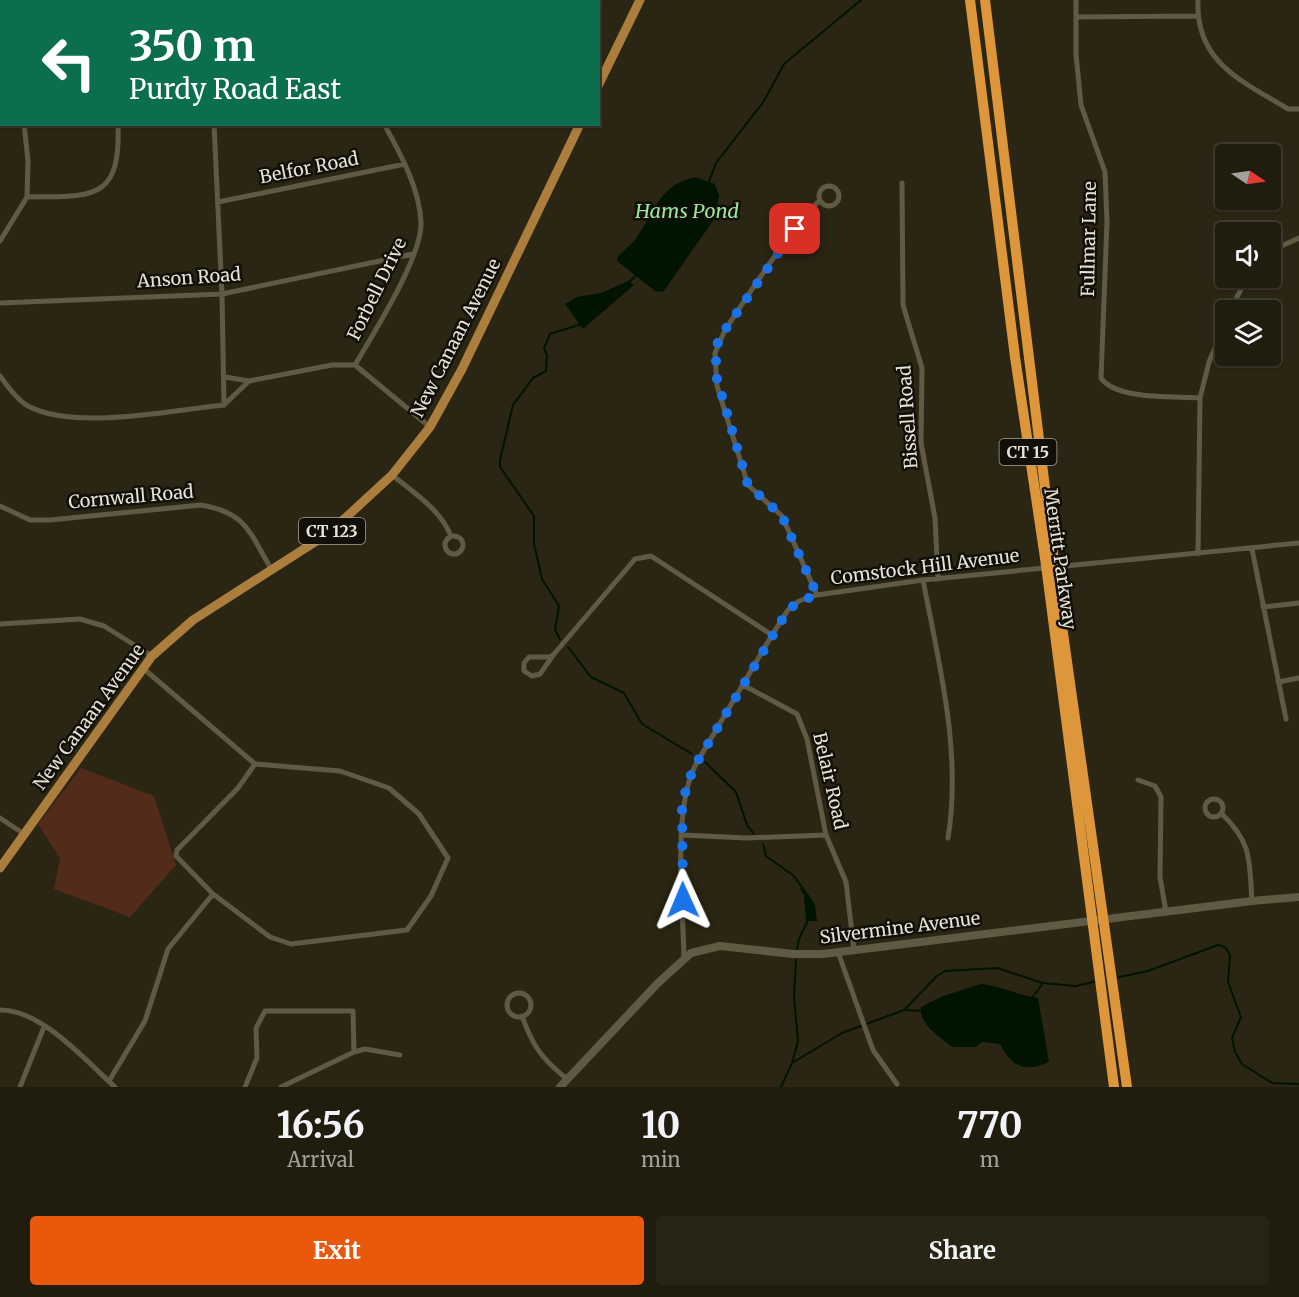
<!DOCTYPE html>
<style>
:root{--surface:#201c0e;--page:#282517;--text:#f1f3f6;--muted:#a2a19e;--line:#3d3a2e;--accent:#ea580c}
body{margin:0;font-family:Merriweather,serif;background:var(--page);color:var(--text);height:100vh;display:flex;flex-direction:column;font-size:22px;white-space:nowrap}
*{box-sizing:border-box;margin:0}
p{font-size:20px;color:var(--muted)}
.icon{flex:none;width:33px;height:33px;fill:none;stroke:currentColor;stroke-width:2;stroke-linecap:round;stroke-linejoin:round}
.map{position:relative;height:1087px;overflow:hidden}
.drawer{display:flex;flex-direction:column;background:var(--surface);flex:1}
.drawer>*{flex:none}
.banner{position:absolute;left:0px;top:0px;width:600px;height:126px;box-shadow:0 2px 4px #0004,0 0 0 2px var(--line);background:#0b6e4f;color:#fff;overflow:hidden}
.needle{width:39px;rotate:103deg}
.fabs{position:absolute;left:1215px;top:144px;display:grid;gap:12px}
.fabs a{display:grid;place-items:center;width:66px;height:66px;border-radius:6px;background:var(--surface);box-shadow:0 2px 4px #0004,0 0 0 2px var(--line);font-size:30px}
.pin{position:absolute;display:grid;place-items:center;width:51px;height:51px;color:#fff;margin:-26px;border-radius:12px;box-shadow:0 3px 9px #0006}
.me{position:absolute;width:66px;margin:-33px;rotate:359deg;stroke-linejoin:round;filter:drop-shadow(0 0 4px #0008)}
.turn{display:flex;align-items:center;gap:21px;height:126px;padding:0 30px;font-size:27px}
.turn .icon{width:78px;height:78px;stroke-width:2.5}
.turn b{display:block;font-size:42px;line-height:51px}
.eta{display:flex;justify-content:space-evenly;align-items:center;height:102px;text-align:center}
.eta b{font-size:36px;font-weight:700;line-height:42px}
.button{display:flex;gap:12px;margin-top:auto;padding:12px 30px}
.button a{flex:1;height:69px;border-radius:6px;background:var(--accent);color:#fff;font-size:24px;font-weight:700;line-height:69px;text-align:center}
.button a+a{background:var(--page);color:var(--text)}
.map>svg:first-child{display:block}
</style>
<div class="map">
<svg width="1299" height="1087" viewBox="0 0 1299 1087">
<rect width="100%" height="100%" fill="#2b2613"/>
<path fill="#522b1a" d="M 81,768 L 154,796 L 176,865 L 130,917 L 54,889 L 60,858 L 38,824 Z"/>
<path fill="#001401" d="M 695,177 L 715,184 L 719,196 L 715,218 L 663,292 L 655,291 L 617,261 L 617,258 C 623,250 632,245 637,237 C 656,209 660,185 695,177 Z
M 628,281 L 634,285 L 583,329 L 565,304 L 577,297 L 601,293 Z
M 803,887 L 815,904 L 817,921 L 806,921 L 804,895 L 800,889 Z
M 981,984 C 1001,986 1018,995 1038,998 L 1049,1062 C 1025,1073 1012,1067 1000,1044 L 982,1042 L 975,1047 L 952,1047 C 939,1036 919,1025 921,1007 L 943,996 Z"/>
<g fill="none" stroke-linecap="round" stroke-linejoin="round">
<path stroke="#001401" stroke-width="2" d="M 709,181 L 716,163 L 764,101 L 784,64 L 861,0
M 629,282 L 638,274
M 560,639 L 555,630 L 559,606 L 542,579 L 534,544 L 534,516 L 500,467 L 500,460 L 513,405 L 533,378 L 546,371 L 547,355 L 544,348 L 550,334 L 582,324
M 568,647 L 591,677 L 624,693 L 642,724 L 692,754
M 705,762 L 736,792 L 747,825 L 754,834
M 763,844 L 766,856 L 794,876 L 803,889
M 797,950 L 799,939 L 808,920
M 1115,978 L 1148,971 L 1218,945 L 1225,947 L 1230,955 L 1228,982 L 1241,1017 L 1232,1038 L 1235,1052 L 1242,1064 L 1272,1083 L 1299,1084
M 1032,998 L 1043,983
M 905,1010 L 923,1011
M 792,1063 L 798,1041 L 794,997 L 796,960
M 781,1087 L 792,1063 L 842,1033 L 904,1010 L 937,976 L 945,971 L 997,968 L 1043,983 L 1076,986 L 1098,981"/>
<path stroke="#605a45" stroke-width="5" d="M 73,0 L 74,2
M 377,0 L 378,2
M 1076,0 L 1076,54 L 1081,105 L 1105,172 L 1107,222 L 1101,378 C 1116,400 1174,396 1200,398
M 1198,0 C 1195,62 1242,81 1288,109 L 1299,109
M 1076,17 L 1197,16
M 0,57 L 2,60
M 0,83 L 2,82
M 214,124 L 222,294 L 224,405
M 902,183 L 903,305 L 922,368 L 921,443 L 935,518 L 938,579
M819 196a10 10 0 1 1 20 0a10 10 0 1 1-20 0Z
M 27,197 C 92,196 121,202 118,124
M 218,202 L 405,164
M 0,241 L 27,197 L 28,161 L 24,124
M 1270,251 L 1299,238
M 0,303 L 222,294 L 413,254
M 1230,310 L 1247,278
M 355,365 L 430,427
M 0,376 C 7,386 17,400 28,406 C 74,431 172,410 224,405
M 225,377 L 249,381
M 224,405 L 249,381 L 332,365 L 355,365 C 373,334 422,257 421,223 C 420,189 400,153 384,124
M 392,475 C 414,493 440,509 451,536
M 0,506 L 30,520 L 50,520 L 201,505 C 248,513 249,533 272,570
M445 545a9 9 0 1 1 18 0a9 9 0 1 1-18 0Z
M 1252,549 L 1286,719
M 1198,554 L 1200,398 L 1209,362 L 1226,322
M 923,580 C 939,664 962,752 948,838
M 817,595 L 782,516 L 748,485 L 717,386 L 715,353 L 725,330 C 739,309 804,208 820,201
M 1263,607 L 1299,603
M 0,624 L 80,619 L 104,626 L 152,656
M 554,654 L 540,674 L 532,676 L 524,671 L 524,663 L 529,657 L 550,657 L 554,654 L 635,559 L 651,556 L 772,635
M 144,669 L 255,764 L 340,771 L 389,788 L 419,814 L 448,858 L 431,896 L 407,930 L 291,944 L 270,937 L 213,894 L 176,856 L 177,850 L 238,788 L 255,764
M 1278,682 L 1299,678
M 743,685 L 797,714 L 807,739 L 826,835 L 846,882 L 854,950
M 1138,780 L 1155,786 L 1161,797 L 1160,877 L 1166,912
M1205 808a9 9 0 1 1 18 0a9 9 0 1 1-18 0Z
M 1222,814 C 1253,844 1249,861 1252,901
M 0,818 L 24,834
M 682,835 L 747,838 L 826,835
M 838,952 L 873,1050 L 897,1084
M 684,958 C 683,905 672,809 696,764 L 772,635 L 788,610 L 799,601 L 817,595 L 923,580 L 1299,543
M507 1005a12 12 0 1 1 24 0a12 12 0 1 1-24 0Z
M 0,1010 C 41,1009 86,1061 115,1087
M 522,1016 C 533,1047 542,1059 567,1079
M 109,1081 L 145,1021 L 168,949 L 213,894
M 20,1087 L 44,1027
M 245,1087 L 257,1058 L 256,1028 L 265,1011 L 353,1011 L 354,1052
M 281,1087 L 354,1052 L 365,1049 L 400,1055"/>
<path stroke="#605a45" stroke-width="8" d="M 560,1087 L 658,983 L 691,953 L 720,946 L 793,954 L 823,954 L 1252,901 L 1299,897"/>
<path stroke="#ac7e3e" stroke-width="9" d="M 598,86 L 640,0
M 0,868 L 152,656 L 193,620 L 329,533 L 392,475 L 430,427 L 462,369 L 580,124"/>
<path stroke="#de963a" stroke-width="10" d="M 970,0 L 1015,357 L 1045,558 L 1114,1087
M 985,0 L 1062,626 L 1127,1087"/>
</g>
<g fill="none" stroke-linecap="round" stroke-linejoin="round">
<path stroke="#1a73e8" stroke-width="10" stroke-dasharray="0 18" d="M 683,900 L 682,810 L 687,784 L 696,764 L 788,610 L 800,601 L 817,595 L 782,516 L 748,485 L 715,372 L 718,340 L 795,229"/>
</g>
<g text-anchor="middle" stroke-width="5" stroke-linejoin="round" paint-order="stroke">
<g fill="#110f07" stroke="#a5a398" stroke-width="1.5">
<rect x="999.5" y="439" width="57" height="26" rx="4.5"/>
<rect x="299" y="518" width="66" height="26" rx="4.5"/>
</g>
<g font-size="16" font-weight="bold" fill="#e5e2d6">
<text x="1028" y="458">CT 15</text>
<text x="332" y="537">CT 123</text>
</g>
<g font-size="18" fill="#e5e2d6" stroke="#110f07">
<text transform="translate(309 168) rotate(-11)" y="6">Belfor Road</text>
<text transform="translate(1089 239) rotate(-89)" y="6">Fullmar Lane</text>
<text transform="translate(189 278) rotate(-4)" y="6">Anson Road</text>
<text transform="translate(377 289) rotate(-64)" y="6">Forbell Drive</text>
<text transform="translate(456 338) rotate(-63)" y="6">New Canaan Avenue</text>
<text transform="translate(908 417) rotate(-94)" y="6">Bissell Road</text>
<text transform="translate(131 497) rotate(-5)" y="6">Cornwall Road</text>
<text transform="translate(1060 559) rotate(82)" y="6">Merritt Parkway</text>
<text transform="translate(925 567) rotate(-7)" y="6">Comstock Hill Avenue</text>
<text transform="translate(89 717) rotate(-54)" y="6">New Canaan Avenue</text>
<text transform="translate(830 781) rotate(77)" y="6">Belair Road</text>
<text transform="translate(900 928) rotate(-7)" y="6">Silvermine Avenue</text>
</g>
<g font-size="20" font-style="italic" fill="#9ae69d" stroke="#110f07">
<text x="687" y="218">Hams Pond</text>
</g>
</g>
</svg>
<div class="fabs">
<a><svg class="needle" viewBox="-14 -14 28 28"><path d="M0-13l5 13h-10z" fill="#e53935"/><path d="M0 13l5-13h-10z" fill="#a2a19e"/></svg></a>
<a><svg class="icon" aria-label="sound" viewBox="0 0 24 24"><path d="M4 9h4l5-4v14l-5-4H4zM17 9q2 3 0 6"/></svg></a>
<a><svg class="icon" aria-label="layers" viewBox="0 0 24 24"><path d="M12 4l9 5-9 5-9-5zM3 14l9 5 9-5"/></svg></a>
</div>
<div class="pin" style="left:795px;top:229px;background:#d93025"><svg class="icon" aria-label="arrive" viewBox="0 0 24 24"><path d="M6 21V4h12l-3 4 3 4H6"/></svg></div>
<svg class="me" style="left:683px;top:900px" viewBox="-20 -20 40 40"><path d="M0-17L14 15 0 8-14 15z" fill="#1a73e8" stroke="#fff" stroke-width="4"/></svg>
<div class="banner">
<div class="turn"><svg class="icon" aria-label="left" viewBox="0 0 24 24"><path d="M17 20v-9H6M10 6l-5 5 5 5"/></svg><div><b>350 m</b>Purdy Road East</div></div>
</div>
</div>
<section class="drawer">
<div class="eta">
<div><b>16:56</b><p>Arrival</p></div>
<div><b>10</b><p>min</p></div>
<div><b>770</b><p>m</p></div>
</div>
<div class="button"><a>Exit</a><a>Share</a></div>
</section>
